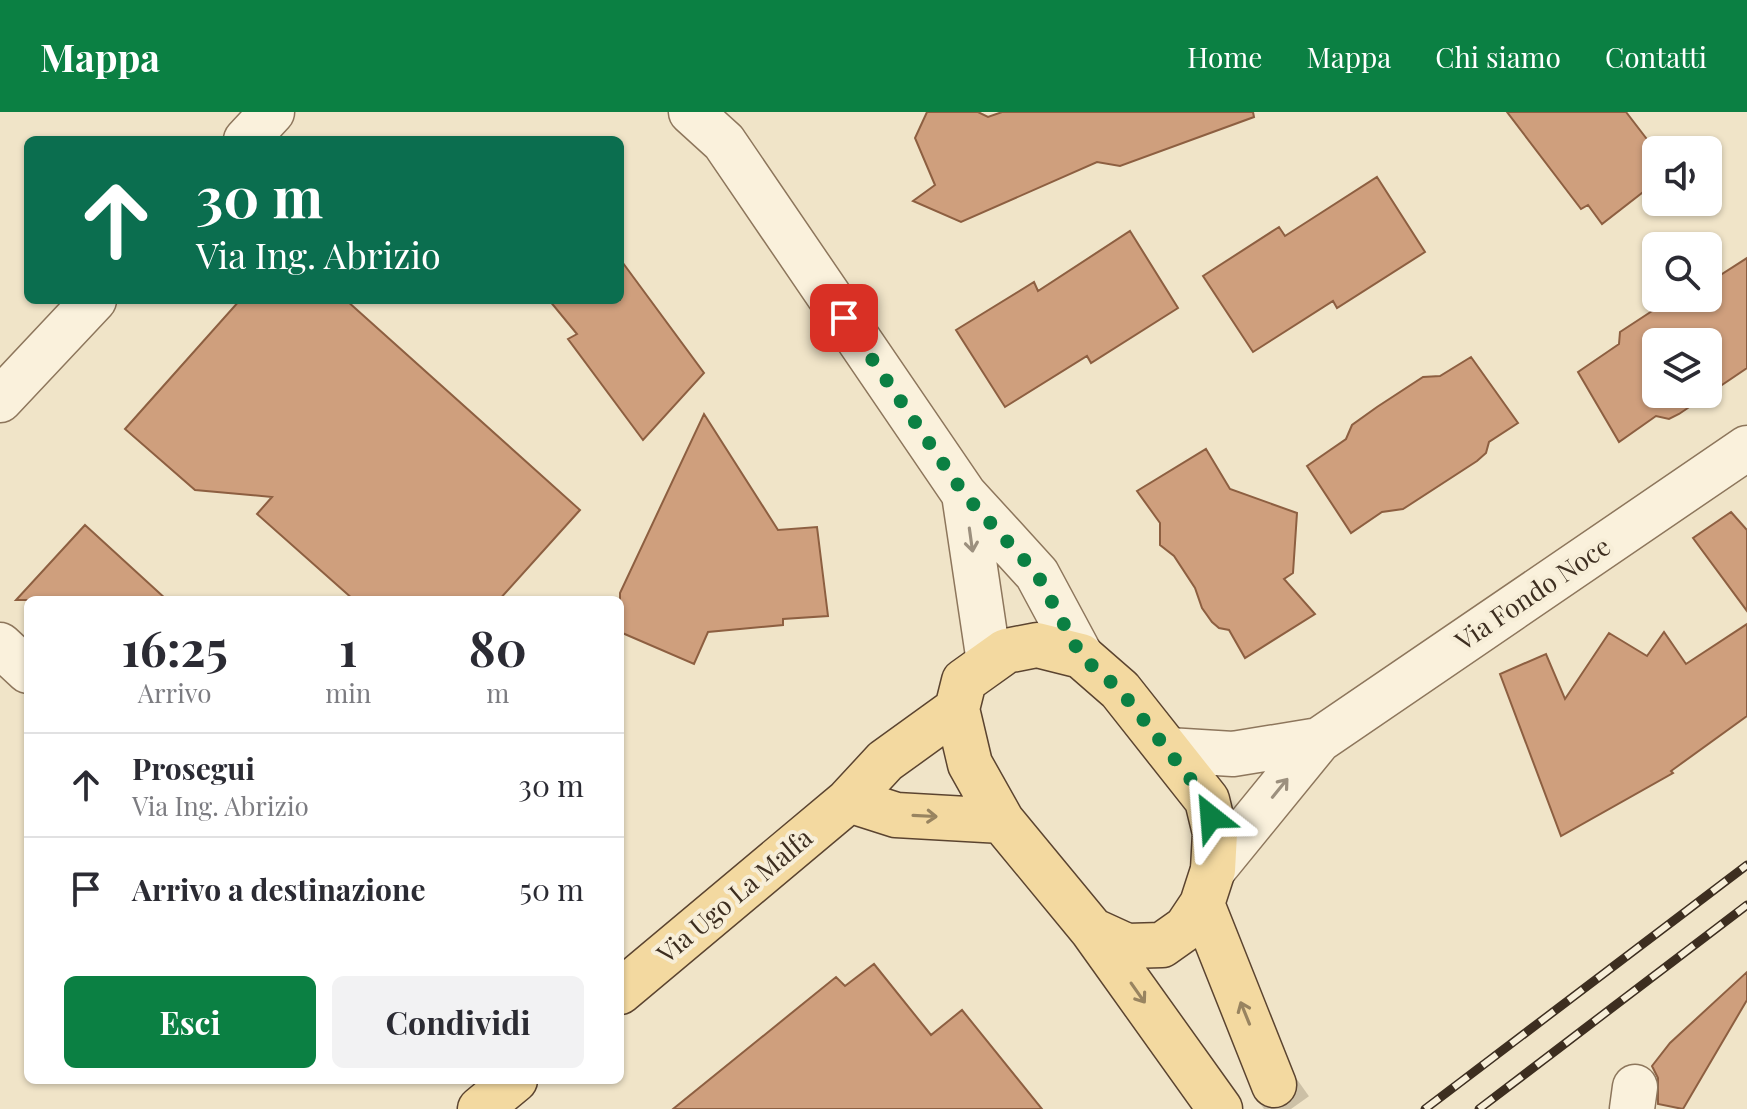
<!DOCTYPE html>
<html lang="it">
<style>
:root{--surface:#fff;--page:#f2f2f3;--text:#2b2b33;--muted:#7c7c81;--line:#e1e1e2;--accent:#0b8043}
body{margin:0;font-family:"Playfair Display",serif;background:var(--page);color:var(--text);height:100vh;display:flex;flex-direction:column;font-size:30px;white-space:nowrap}
*{box-sizing:border-box;margin:0}
p{font-size:26px;color:var(--muted)}
.icon{flex:none;width:44px;height:44px;fill:none;stroke:currentColor;stroke-width:2;stroke-linecap:round;stroke-linejoin:round}
.map{position:relative;flex:1;overflow:hidden}
.sheet{position:absolute;left:24px;top:484px;width:600px;height:488px;display:flex;flex-direction:column;background:var(--surface);border-radius:12px;box-shadow:0 2px 6px #0004}
.sheet>*{flex:none}
.banner{position:absolute;left:24px;top:24px;width:600px;height:168px;border-radius:12px;box-shadow:0 2px 6px #0004;background:#0b6e4f;color:#fff;overflow:hidden}
.tools{position:absolute;left:1642px;top:24px;display:grid;gap:16px}
.tools a{display:grid;place-items:center;width:80px;height:80px;border-radius:12px;background:var(--surface);box-shadow:0 2px 6px #0004;font-size:40px}
.pin{position:absolute;display:grid;place-items:center;width:68px;height:68px;color:#fff;margin:-34px;border-radius:16px;box-shadow:0 4px 12px #0006}
.me{position:absolute;width:88px;margin:-44px;rotate:332deg;stroke-linejoin:round;filter:drop-shadow(0 0 6px #0008)}
.turn{display:flex;align-items:center;gap:28px;height:168px;padding:0 40px;font-size:36px}
.turn .icon{width:104px;height:104px;stroke-width:2.5}
.turn b{display:block;font-size:56px;line-height:68px}
.eta{display:flex;justify-content:space-evenly;align-items:center;height:136px;text-align:center}
.eta b{font-size:48px;font-weight:700;line-height:56px}
.button{display:flex;gap:16px;margin-top:auto;padding:16px 40px}
.button a{flex:1;height:92px;border-radius:12px;background:var(--accent);color:#fff;font-size:32px;font-weight:700;line-height:92px;text-align:center}
.button a+a{background:var(--page);color:var(--text)}
ul{padding:0;list-style:none}
li{display:flex;align-items:center;gap:24px;height:104px;padding:0 40px;border-top:2px solid var(--line)}
li div{flex:1}
li b{display:block;font-size:30px}
li em{font-style:normal}
header{display:flex;align-items:center;gap:48px;box-sizing:border-box;height:112px;padding:0 40px;background:var(--accent);color:#fff}
header strong{font-size:38px}
nav{display:flex;gap:44px;margin-inline-start:auto;font-size:28px}
.map>svg:first-child{display:block}
</style>
<header>
<strong>Mappa</strong>
<nav><a>Home</a><a>Mappa</a><a>Chi siamo</a><a>Contatti</a></nav>
</header>
<div class="map">
<svg width="1747" height="997" viewBox="0 0 1747 997">
<rect width="100%" height="100%" fill="#f0e4c8"/>
<path fill="#cf9f7d" stroke="#8d5f41" stroke-width="2" fill-rule="evenodd" d="M 927,0 L 978,0 L 988,5 L 1002,0 L 1253,0 L 1254,5 L 1120,54 L 1097,50 L 961,110 L 913,89 L 935,73 L 915,26 Z
M 1507,0 L 1626,0 L 1656,39 L 1656,70 L 1602,112 L 1588,93 L 1581,97 Z
M 1377,65 L 1425,140 L 1337,196 L 1333,189 L 1253,240 L 1203,164 L 1279,115 L 1285,124 Z
M 1130,119 L 1178,196 L 1091,251 L 1087,244 L 1005,295 L 956,218 L 1034,170 L 1038,179 Z
M 1747,146 L 1747,256 L 1679,302 L 1669,307 L 1656,304 L 1619,330 L 1578,260 L 1619,232 L 1620,220 L 1672,186 L 1708,186 L 1708,171 ZM 1656,230 L 1708,230 L 1708,282 L 1656,282 Z
M 620,147 L 704,261 L 643,328 L 568,227 L 577,222 L 549,188 L 620,188 Z
M 240,188 L 346,188 L 580,398 L 499,488 L 354,488 L 257,402 L 272,385 L 195,378 L 125,317 Z
M 1471,245 L 1518,311 L 1489,330 L 1486,341 L 1477,349 L 1403,397 L 1382,400 L 1351,421 L 1307,354 L 1346,327 L 1352,313 L 1377,295 L 1423,265 L 1440,264 Z
M 704,302 L 778,418 L 817,415 L 828,504 L 783,507 L 783,513 L 708,520 L 694,552 L 620,520 L 620,481 Z
M 1206,337 L 1230,377 L 1297,401 L 1293,461 L 1284,467 L 1315,502 L 1245,546 L 1229,518 L 1219,516 L 1212,510 L 1202,496 L 1195,476 L 1174,444 L 1160,433 L 1160,411 L 1137,379 Z
M 1731,400 L 1747,418 L 1747,499 L 1693,426 Z
M 85,413 L 167,488 L 16,488 Z
M 1747,512 L 1747,604 L 1671,659 L 1673,661 L 1561,724 L 1500,562 L 1546,542 L 1565,587 L 1609,521 L 1647,544 L 1664,520 L 1686,552 Z
M 874,852 L 931,923 L 962,898 L 1042,997 L 673,997 L 836,865 L 845,874 Z
M 1747,860 L 1747,888 L 1683,997 L 1658,992 L 1658,966 L 1652,954 L 1670,931 Z"/>
<g fill="none" stroke-linecap="round" stroke-linejoin="round">
<path stroke="#ccc0a6" stroke-width="44" stroke-dasharray="44 22" stroke-linecap="butt" d="M 1274,973 L 1291,997"/>
<g stroke="#8d765c" stroke-width="47">
<path id="minor" d="M 691,0 L 724,30 L 964,382
M 246,28 L 272,0
M 0,288 L 94,188
M 0,533 L 28,559
M 989,550 L 964,382 L 1037,462 L 1081,544
M 1319,628 L 1747,336
M 1168,638 L 1233,642 L 1319,628 L 1213,758
M 1632,997 L 1635,975"/>
</g>
<g stroke="#5b4430" stroke-width="47">
<path id="major" d="M 849,688 L 896,703 L 1002,709
M 1202,792 L 1274,973
M 1092,818 L 1220,997
M 620,880 L 848,689 L 885,649 L 957,597 L 964,569 L 1006,539 L 1037,533 L 1081,544 L 1120,578 L 1207,688 L 1215,721 L 1213,758 L 1202,792 L 1186,816 L 1162,833 L 1127,834 L 1092,818 L 1002,709 L 970,652 L 957,597
M 480,997 L 515,968"/>
</g>
<use href="#minor" stroke="#faf1dc" stroke-width="44"/>
<use href="#major" stroke="#f3d9a0" stroke-width="44"/>
<g stroke="#3d2e20" stroke-width="9">
<path id="rail" d="M 1425,997 L 1747,753
M 1479,997 L 1747,793"/>
</g>
<use href="#rail" stroke="#f7eed8" stroke-width="6" stroke-dasharray="18" stroke-linecap="butt"/>
</g>
<defs><path id="oneway-shaft" d="M-6 0H5M1.5-3L5.5 0L1.5 3" fill="none" stroke-width="1.6" stroke-linecap="round" stroke-linejoin="round" transform="scale(2)"/></defs>
<g stroke="#9c907e">
<use href="#oneway-shaft" transform="translate(971 428) rotate(82)"/>
<use href="#oneway-shaft" transform="translate(1280 676) rotate(-51)"/>
</g>
<g stroke="#988460">
<use href="#oneway-shaft" transform="translate(925 704) rotate(3)"/>
<use href="#oneway-shaft" transform="translate(1138 881) rotate(55)"/>
<use href="#oneway-shaft" transform="translate(1245 901) rotate(-112)"/>
</g>
<g fill="none" stroke-linecap="round" stroke-linejoin="round">
<path stroke="#0b8043" stroke-width="14" stroke-dasharray="0 25.2" d="M 844,206 L 964,382 L 1037,462 L 1081,544 L 1120,578 L 1207,688 L 1211,705"/>
</g>
<g text-anchor="middle" stroke-width="8" stroke-linejoin="round" paint-order="stroke">
<g font-size="26" fill="#3d2e20" stroke="#f7eed8">
<text transform="translate(1533 482) rotate(-34)" y="9">Via Fondo Noce</text>
<text transform="translate(735 784) rotate(-40)" y="9">Via Ugo La Malfa</text>
</g>
</g>
</svg>
<div class="tools">
<a><svg class="icon" aria-label="sound" viewBox="0 0 24 24"><path d="M4 9h4l5-4v14l-5-4H4zM17 9q2 3 0 6"/></svg></a>
<a><svg class="icon" aria-label="search" viewBox="0 0 24 24"><circle cx="10" cy="10" r="6"/><path d="M15 15l6 6"/></svg></a>
<a><svg class="icon" aria-label="layers" viewBox="0 0 24 24"><path d="M12 4l9 5-9 5-9-5zM3 14l9 5 9-5"/></svg></a>
</div>
<div class="pin" style="left:844px;top:206px;background:#d93025"><svg class="icon" aria-label="arrive" viewBox="0 0 24 24"><path d="M6 21V4h12l-3 4 3 4H6"/></svg></div>
<svg class="me" style="left:1211px;top:705px" viewBox="-20 -20 40 40"><path d="M0-17L14 15 0 8-14 15z" fill="#0b8043" stroke="#fff" stroke-width="4"/></svg>
<div class="banner">
<div class="turn"><svg class="icon" aria-label="ahead" viewBox="0 0 24 24"><path d="M12 20V5M6 11l6-6 6 6"/></svg><div><b>30 m</b>Via Ing. Abrizio</div></div>
</div>
<section class="sheet">
<div class="eta">
<div><b>16:25</b><p>Arrivo</p></div>
<div><b>1</b><p>min</p></div>
<div><b>80</b><p>m</p></div>
</div>
<ul>
<li><svg class="icon" aria-label="ahead" viewBox="0 0 24 24"><path d="M12 20V5M6 11l6-6 6 6"/></svg><div><b>Prosegui</b><p>Via Ing. Abrizio</p></div><em>30 m</em></li>
<li><svg class="icon" aria-label="arrive" viewBox="0 0 24 24"><path d="M6 21V4h12l-3 4 3 4H6"/></svg><div><b>Arrivo a destinazione</b></div><em>50 m</em></li>
</ul>
<div class="button"><a>Esci</a><a>Condividi</a></div>
</section>
</div>
